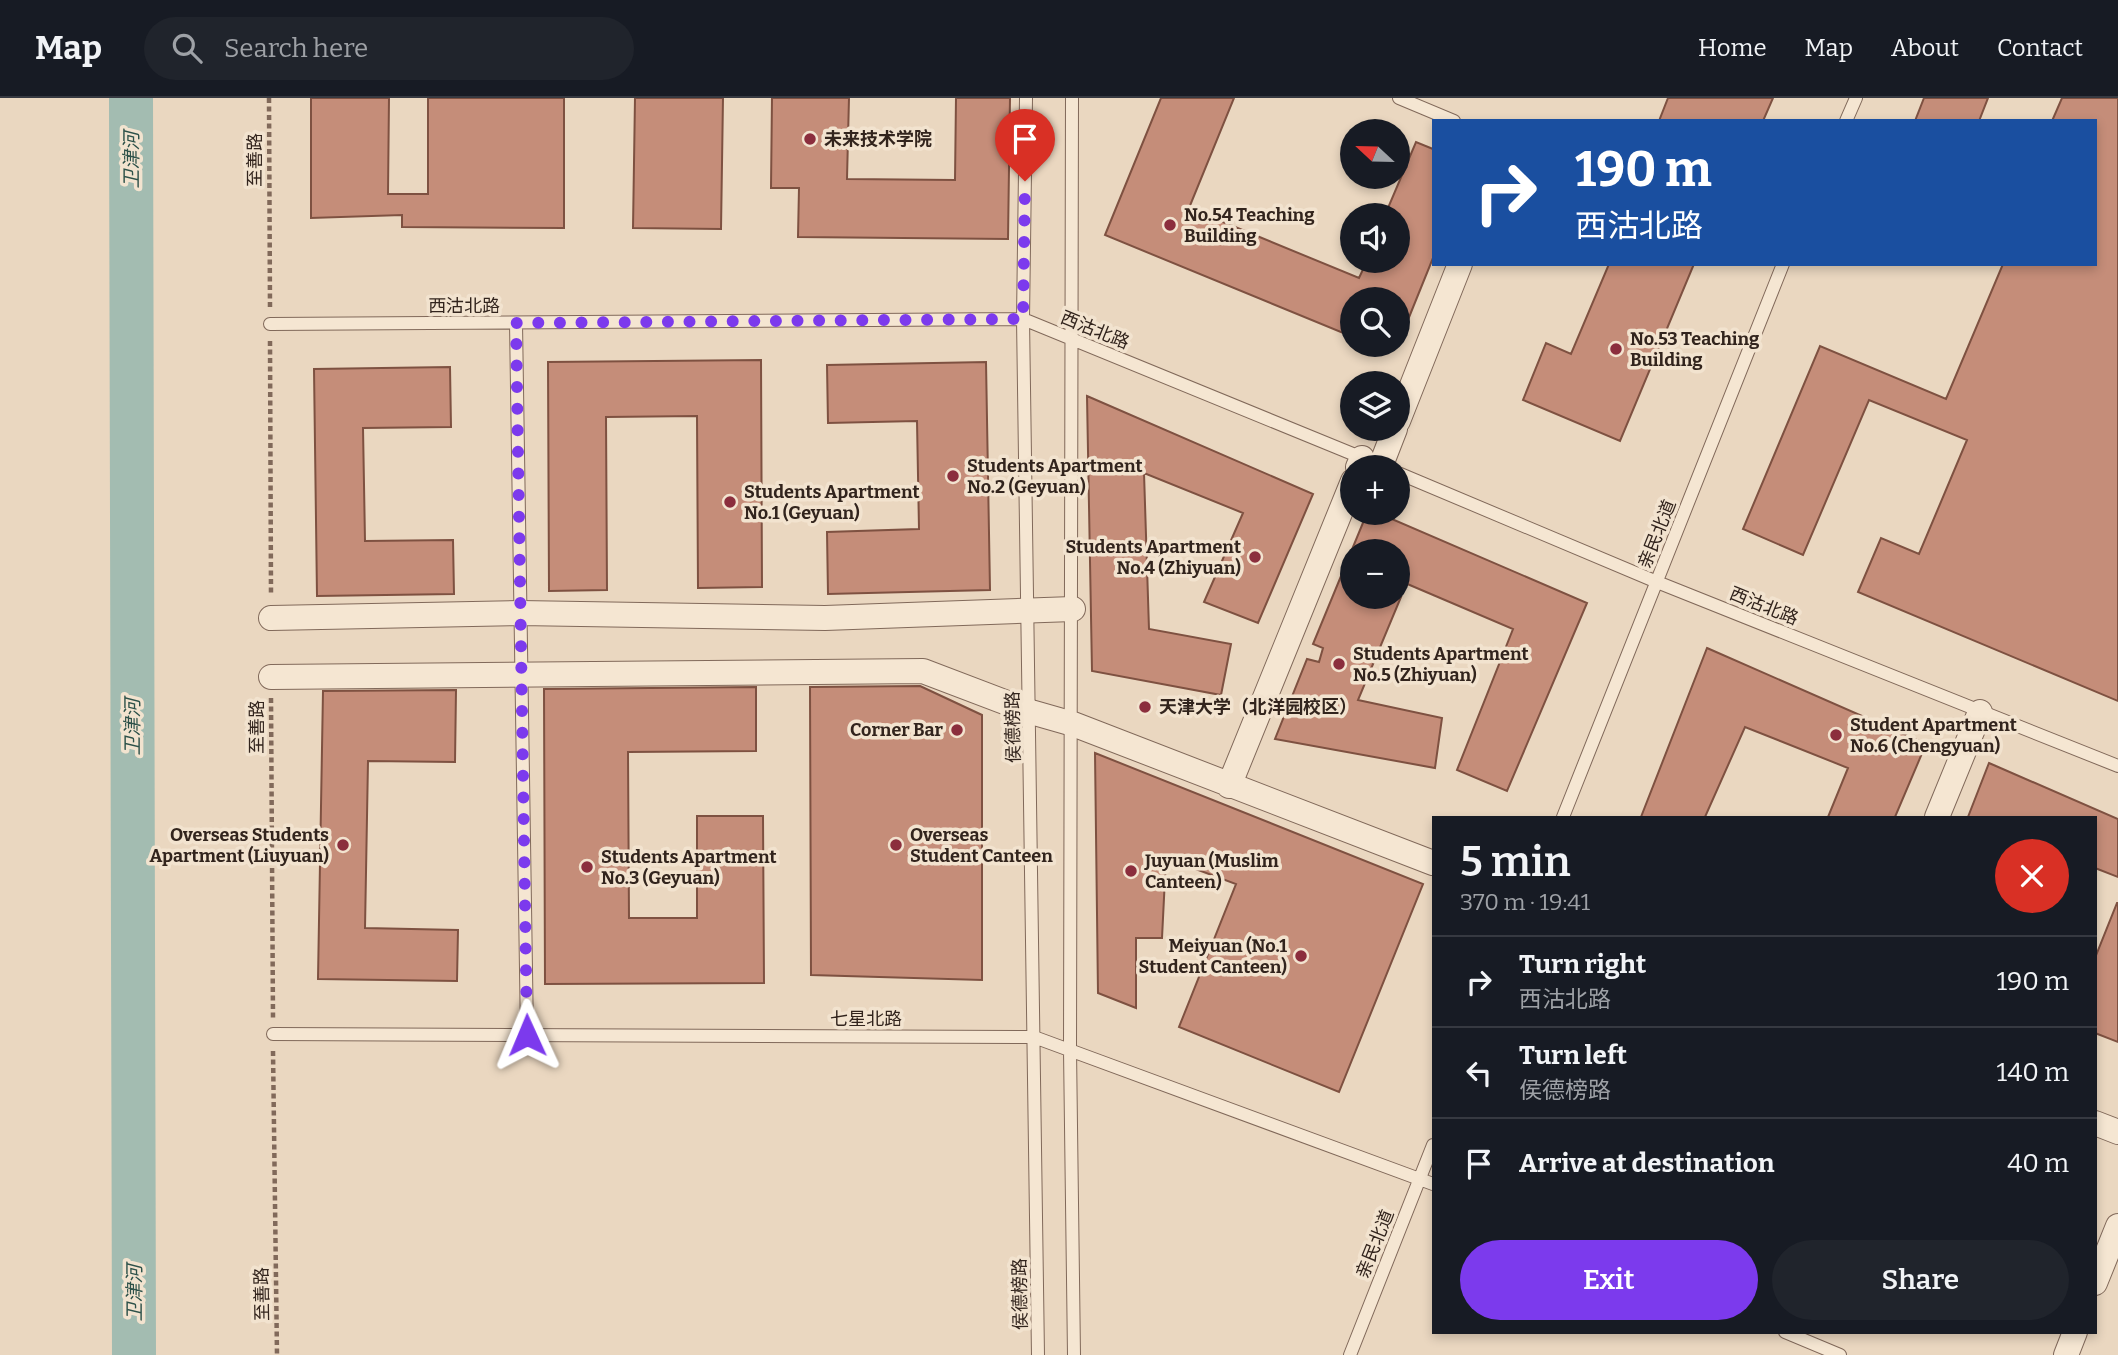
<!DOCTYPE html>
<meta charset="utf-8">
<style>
:root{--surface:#171b24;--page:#20242c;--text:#f1f3f6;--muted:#9ea1a6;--line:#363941;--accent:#7c3aed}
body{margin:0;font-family:Bitter,"Noto Sans SC",serif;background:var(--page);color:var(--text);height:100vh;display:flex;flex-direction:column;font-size:26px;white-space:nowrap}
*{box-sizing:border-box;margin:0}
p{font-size:23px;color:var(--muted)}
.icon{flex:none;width:38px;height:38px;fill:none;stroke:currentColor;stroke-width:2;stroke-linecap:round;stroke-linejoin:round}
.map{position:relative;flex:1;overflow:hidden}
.details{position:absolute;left:1432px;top:718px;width:665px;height:518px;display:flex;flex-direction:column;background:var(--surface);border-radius:0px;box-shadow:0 4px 10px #0003}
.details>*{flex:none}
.top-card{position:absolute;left:1432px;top:21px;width:665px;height:147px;border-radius:0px;box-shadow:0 4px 10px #0003;background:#1a4fa0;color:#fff;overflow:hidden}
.needle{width:46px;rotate:292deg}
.fabs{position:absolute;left:1340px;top:21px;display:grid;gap:14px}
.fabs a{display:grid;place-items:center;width:70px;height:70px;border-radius:50%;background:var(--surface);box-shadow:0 4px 10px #0003;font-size:35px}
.pin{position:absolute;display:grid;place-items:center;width:60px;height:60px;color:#fff;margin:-72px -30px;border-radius:50% 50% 50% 0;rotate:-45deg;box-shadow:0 0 7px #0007}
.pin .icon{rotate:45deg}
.me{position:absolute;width:77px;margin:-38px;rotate:359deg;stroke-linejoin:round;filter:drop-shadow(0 0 5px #0008)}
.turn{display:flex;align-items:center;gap:24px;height:147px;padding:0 28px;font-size:32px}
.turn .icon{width:91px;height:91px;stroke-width:2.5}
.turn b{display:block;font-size:49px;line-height:60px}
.round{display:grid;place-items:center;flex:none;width:74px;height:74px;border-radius:37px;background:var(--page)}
.summary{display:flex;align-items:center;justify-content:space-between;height:119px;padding:0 28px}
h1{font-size:42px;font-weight:600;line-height:52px}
.action{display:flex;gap:14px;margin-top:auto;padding:14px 28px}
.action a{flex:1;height:80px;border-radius:42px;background:var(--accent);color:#fff;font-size:28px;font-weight:600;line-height:80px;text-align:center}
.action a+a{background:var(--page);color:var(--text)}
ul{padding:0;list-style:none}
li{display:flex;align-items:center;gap:21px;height:91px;padding:0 28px;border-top:2px solid var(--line)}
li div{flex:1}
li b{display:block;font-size:26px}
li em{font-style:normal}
header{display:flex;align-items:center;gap:42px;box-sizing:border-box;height:98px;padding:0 35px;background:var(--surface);border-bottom:2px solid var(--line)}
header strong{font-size:33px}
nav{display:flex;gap:38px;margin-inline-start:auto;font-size:24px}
.search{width:490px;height:63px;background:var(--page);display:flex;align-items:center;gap:18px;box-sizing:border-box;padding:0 24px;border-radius:38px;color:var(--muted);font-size:26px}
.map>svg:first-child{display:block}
</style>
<header>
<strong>Map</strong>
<div class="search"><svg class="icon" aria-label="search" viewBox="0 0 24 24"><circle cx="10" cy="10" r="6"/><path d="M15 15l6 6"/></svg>Search here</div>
<nav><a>Home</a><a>Map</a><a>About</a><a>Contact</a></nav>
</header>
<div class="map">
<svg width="2118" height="1257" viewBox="0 0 2118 1257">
<rect width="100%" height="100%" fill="#ead7c0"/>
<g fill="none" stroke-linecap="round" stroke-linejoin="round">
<path stroke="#a3bcb1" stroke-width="44" d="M 131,0 L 134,1257"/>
</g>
<path fill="#c58d79" stroke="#7e5141" stroke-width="2" d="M 311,0 L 389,0 L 388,96 L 428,96 L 428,0 L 564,0 L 564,130 L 402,129 L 402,117 L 311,120 Z
M 635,0 L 723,0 L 721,131 L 633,130 Z
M 772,0 L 849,0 L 847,81 L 955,82 L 956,0 L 1010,0 L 1008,141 L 798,139 L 799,90 L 771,90 Z
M 1161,0 L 1234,0 L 1189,110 L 1359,180 L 1367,163 L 1398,163 L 1398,117 L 1385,117 L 1416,44 L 1433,51 L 1433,160 L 1399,244 L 1398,201 L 1353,201 L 1353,239 L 1105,137 Z
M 1668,0 L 1773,0 L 1763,23 L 1659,23 Z
M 1924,0 L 1988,0 L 1979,23 L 1915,23 Z
M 2062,0 L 2118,0 L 2118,603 L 1858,494 L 1881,440 L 1919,456 L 1967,342 L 1869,302 L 1803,457 L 1743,431 L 1820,248 L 1946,301 L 2003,166 L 2095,166 L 2095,23 L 2052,23 Z
M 1609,166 L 1694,166 L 1620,343 L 1523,302 L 1546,245 L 1571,256 Z
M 761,262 L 762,489 L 698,490 L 697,318 L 606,319 L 607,492 L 549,493 L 548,264 Z
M 986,264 L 990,492 L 828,496 L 827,434 L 919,431 L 917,323 L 828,325 L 827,267 Z
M 450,269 L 451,329 L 363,330 L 365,443 L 453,442 L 454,496 L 317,498 L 314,271 Z
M 1087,298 L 1313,396 L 1258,525 L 1204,504 L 1243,415 L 1144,375 L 1149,531 L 1231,546 L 1221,597 L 1092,573 Z
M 1367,415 L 1378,415 L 1587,505 L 1507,693 L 1457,672 L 1513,531 L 1398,482 L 1398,453 L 1353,453 L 1353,499 L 1401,499 L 1358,602 L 1442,620 L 1435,670 L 1275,641 L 1307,561 L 1319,564 L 1323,550 L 1313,546 Z
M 1707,550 L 1926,646 L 1895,719 L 1828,719 L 1848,670 L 1745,629 L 1705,719 L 1641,719 Z
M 920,588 L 982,617 L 982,882 L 811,877 L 810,589 Z
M 756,589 L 756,653 L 628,654 L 629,820 L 697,820 L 697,718 L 763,718 L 764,885 L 545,886 L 544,591 Z
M 456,592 L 455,664 L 368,663 L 365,830 L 458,832 L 457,883 L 318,881 L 323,593 Z
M 1095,655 L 1423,786 L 1339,994 L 1179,929 L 1236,786 L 1166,760 L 1162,840 L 1136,840 L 1136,910 L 1098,895 Z
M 1989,665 L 2118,721 L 2118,779 L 2095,770 L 2095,719 L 1968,719 Z
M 2117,805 L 2118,805 L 2118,944 L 2095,935 L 2095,860 Z"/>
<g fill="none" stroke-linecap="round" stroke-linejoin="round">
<g stroke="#81695a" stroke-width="14">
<path id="lane" d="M 1026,0 L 1023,221 L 1038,1257
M 1072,0 L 1070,952 L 1074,1257
M 1399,0 L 1454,23
M 1846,23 L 1856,0
M 516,225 L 527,937
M 270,226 L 1023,221 L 1365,361
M 1398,375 L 1657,484 L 2118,668
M 1563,719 L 1783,166
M 273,936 L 1034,939 L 1433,1086
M 1785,1234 L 1840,1257
M 1350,1257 L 1433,1047"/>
</g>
<g stroke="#81695a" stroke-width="26">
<path id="street" d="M 1398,323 L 1460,166
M 1381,367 L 1395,331
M 1358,369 L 1362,360
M 271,520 L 520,515 L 825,520 L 1073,511
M 271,579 L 923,573 L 1031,614 L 1073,626 L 1433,765
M 1229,688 L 1353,383
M 1937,719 L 1980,614
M 2095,1025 L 2118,1034
M 2095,1185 L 2118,1128
M 2066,1257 L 2075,1234"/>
</g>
<path stroke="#81695a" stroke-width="4.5" stroke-dasharray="5 3.5" stroke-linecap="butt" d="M 269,0 L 270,210
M 270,243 L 271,497
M 271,600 L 273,920
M 273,953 L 277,1257"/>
<use href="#lane" stroke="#f5e6d2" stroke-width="12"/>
<use href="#street" stroke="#f5e6d2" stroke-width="24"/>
</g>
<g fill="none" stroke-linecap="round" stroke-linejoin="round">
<path stroke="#7c3aed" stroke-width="12" stroke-dasharray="0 21.6" d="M 527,937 L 516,225 L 1023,221 L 1025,83"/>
</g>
<g fill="#8b2e3d" stroke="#f2e3cf" stroke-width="2.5">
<circle cx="810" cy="41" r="7"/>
<circle cx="1170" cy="127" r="7"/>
<circle cx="1616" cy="251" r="7"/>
<circle cx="953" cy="378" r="7"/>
<circle cx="730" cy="404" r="7"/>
<circle cx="1255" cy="459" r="7"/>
<circle cx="1339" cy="566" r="7"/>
<circle cx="1145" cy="609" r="7"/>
<circle cx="957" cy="632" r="7"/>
<circle cx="1836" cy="637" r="7"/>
<circle cx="343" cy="747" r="7"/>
<circle cx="896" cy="747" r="7"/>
<circle cx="587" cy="769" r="7"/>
<circle cx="1131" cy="773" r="7"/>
<circle cx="1301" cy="858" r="7"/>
</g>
<g text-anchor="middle" stroke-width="7" stroke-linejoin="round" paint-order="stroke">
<g font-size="18" font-weight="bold" fill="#32241d" stroke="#f2e3cf" text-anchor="start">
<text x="824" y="47">未来技术学院</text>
<text x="1184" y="123">No.54 Teaching<tspan x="1184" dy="21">Building</tspan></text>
<text x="1630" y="247">No.53 Teaching<tspan x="1630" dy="21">Building</tspan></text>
<text x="967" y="374">Students Apartment<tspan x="967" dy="21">No.2 (Geyuan)</tspan></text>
<text x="744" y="400">Students Apartment<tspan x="744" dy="21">No.1 (Geyuan)</tspan></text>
<text x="1241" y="455" text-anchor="end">Students Apartment<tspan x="1241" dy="21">No.4 (Zhiyuan)</tspan></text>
<text x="1353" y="562">Students Apartment<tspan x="1353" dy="21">No.5 (Zhiyuan)</tspan></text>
<text x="1159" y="615">天津大学（北洋园校区）</text>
<text x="1850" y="633">Student Apartment<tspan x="1850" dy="21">No.6 (Chengyuan)</tspan></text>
<text x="943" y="638" text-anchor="end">Corner Bar</text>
<text x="329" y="743" text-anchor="end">Overseas Students<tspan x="329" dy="21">Apartment (Liuyuan)</tspan></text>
<text x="910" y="743">Overseas<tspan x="910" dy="21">Student Canteen</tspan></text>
<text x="601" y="765">Students Apartment<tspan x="601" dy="21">No.3 (Geyuan)</tspan></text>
<text x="1145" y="769">Juyuan (Muslim<tspan x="1145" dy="21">Canteen)</tspan></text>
<text x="1287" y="854" text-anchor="end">Meiyuan (No.1<tspan x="1287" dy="21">Student Canteen)</tspan></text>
</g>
<g font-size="18" fill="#32241d" stroke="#f2e3cf">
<text transform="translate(255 62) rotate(-90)" y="6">至善路</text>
<text x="464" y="214">西沽北路</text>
<text transform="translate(1095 232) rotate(22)" y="6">西沽北路</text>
<text transform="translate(1657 436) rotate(-68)" y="6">亲民北道</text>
<text transform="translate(1764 508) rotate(22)" y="6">西沽北路</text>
<text transform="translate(257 629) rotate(-90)" y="6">至善路</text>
<text transform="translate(1013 629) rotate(-91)" y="6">侯德榜路</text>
<text x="866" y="927">七星北路</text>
<text transform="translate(1375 1146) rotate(-68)" y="6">亲民北道</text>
<text transform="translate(262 1196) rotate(-91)" y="6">至善路</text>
<text transform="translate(1020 1196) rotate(-91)" y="6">侯德榜路</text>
</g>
<g font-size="19" font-style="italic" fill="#2d5149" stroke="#f2e3cf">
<text transform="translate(131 62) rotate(-90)" y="7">卫津河</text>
<text transform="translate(132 629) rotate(-90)" y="7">卫津河</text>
<text transform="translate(134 1195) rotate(-90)" y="7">卫津河</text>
</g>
</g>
</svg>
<div class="fabs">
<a><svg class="needle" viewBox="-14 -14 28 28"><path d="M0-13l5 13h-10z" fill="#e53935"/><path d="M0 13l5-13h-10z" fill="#9ea1a6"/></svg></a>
<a><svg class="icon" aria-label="sound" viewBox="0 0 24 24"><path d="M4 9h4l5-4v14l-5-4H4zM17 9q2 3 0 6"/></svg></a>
<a><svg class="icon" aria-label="search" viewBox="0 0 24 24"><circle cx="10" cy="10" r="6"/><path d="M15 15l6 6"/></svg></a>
<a><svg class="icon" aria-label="layers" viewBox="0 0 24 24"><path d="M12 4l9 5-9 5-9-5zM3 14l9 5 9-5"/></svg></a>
<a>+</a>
<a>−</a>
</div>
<div class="pin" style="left:1025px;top:83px;background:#d93025"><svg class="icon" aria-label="arrive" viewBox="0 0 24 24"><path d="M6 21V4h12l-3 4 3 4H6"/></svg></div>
<svg class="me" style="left:527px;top:937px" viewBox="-20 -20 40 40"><path d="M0-17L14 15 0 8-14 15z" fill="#7c3aed" stroke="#fff" stroke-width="4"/></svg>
<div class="top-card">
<div class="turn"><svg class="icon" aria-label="right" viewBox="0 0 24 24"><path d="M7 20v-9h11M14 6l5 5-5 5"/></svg><div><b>190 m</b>西沽北路</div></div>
</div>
<section class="details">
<div class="summary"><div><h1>5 min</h1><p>370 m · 19:41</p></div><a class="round" style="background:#d93025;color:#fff"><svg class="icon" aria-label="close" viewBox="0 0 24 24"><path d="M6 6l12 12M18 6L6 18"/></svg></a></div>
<ul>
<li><svg class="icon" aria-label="right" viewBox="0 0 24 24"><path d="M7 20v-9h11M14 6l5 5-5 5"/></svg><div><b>Turn right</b><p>西沽北路</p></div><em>190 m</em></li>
<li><svg class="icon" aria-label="left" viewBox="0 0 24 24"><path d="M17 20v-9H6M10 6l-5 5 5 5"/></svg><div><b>Turn left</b><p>侯德榜路</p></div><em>140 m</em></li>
<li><svg class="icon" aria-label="arrive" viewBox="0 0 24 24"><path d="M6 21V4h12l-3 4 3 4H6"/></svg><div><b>Arrive at destination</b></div><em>40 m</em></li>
</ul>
<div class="action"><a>Exit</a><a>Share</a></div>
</section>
</div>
